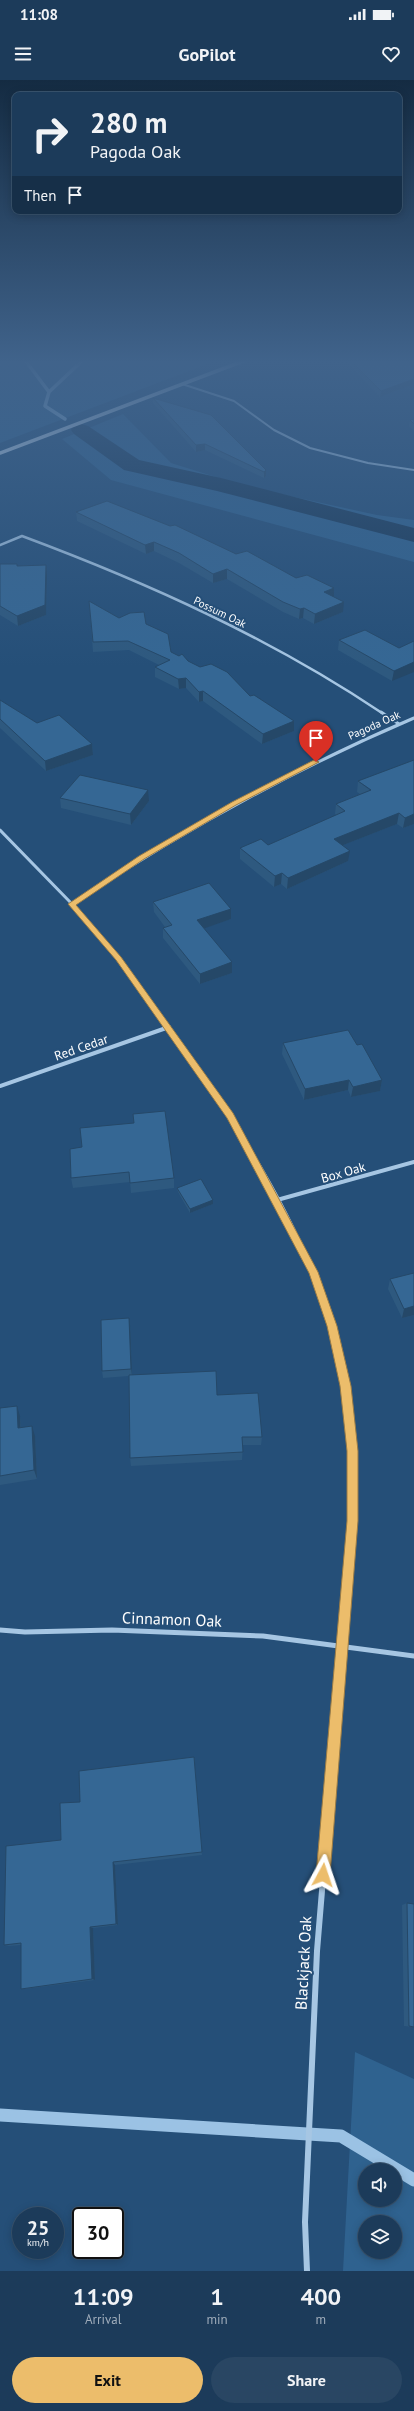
<!DOCTYPE html>
<style>
:root{--surface:#1c3b5a;--page:#294663;--text:#f1f3f6;--muted:#a0adbb;--line:#3a5570;--accent:#ecbd6b}
body{margin:0;font-family:"PT Sans",sans-serif;background:var(--page);color:var(--text);height:100vh;display:flex;flex-direction:column;font-size:15px;white-space:nowrap}
*{box-sizing:border-box;margin:0}
p{font-size:13px;color:var(--muted)}
.icon{flex:none;width:22px;height:22px;fill:none;stroke:currentColor;stroke-width:2;stroke-linecap:round;stroke-linejoin:round}
.map{position:relative;height:2191px;overflow:hidden}
.sheet{display:flex;flex-direction:column;background:var(--surface);flex:1}
.sheet>*{flex:none}
.top-card{position:absolute;left:12px;top:12px;width:390px;height:122px;border-radius:8px;box-shadow:0 2px 10px #0003,0 0 0 1px var(--line);background:#1c3b5a;color:var(--text);overflow:hidden}
.controls{position:absolute;left:358px;top:2083px;display:grid;gap:8px}
.controls a{display:grid;place-items:center;width:44px;height:44px;border-radius:50%;background:var(--surface);box-shadow:0 2px 10px #0003,0 0 0 1px var(--line);font-size:20px}
.speed{position:absolute;left:12px;top:2127px;display:flex;gap:8px;font-size:20px;font-weight:700;text-align:center}
.speed>*{display:grid;place-content:center;width:52px;height:52px;border-radius:50%;background:var(--surface);box-shadow:0 2px 10px #0003,0 0 0 1px var(--line);line-height:1}
.speed small{font-size:10px;font-weight:400}
.speed .limit{border:2px solid #111;border-radius:6px;background:#fff;color:#111}
.pin{position:absolute;display:grid;place-items:center;width:34px;height:34px;color:#fff;margin:-41px -17px;border-radius:50% 50% 50% 0;rotate:-45deg;box-shadow:0 0 4px #0007}
.pin .icon{rotate:45deg}
.me{position:absolute;width:44px;margin:-22px;rotate:5deg;stroke-linejoin:round;filter:drop-shadow(0 0 3px #0008)}
.turn{display:flex;align-items:center;gap:14px;height:84px;padding:0 12px;font-size:18px}
.turn .icon{width:52px;height:52px;stroke-width:2.5}
.turn b{display:block;font-size:28px;line-height:34px}
.then{display:flex;align-items:center;height:38px;padding:0 12px;background:#0003;gap:8px;font-size:15px}
.eta{display:flex;justify-content:space-evenly;align-items:center;height:68px;text-align:center}
.eta b{font-size:24px;font-weight:800;line-height:28px}
.action{display:flex;gap:8px;margin-top:auto;padding:8px 12px}
.action a{flex:1;height:46px;border-radius:24px;background:var(--accent);color:#111;font-size:16px;font-weight:800;line-height:46px;text-align:center}
.action a+a{background:var(--page);color:var(--text)}
.status{display:flex;justify-content:space-between;align-items:center;height:28px;padding:0 20px;background:var(--surface);direction:ltr}
.status svg{height:11px;fill:currentColor}
header{display:flex;justify-content:space-between;align-items:center;height:52px;padding:0 12px;background:var(--surface);font-size:18px;font-weight:800}
.map>svg:first-child{display:block}
</style>
<div class="status"><b>11:08</b><svg viewBox="0 0 49 12"><path d="M0 12V9h3v3zM5 12V6h3v6zM10 12V3h3v9zM15 12V0h3v12zM26 1h20v11H26zM47 4h2v5h-2z"/></svg></div>
<header><svg class="icon" aria-label="menu" viewBox="0 0 24 24"><path d="M4 6h16M4 12h16M4 18h16"/></svg>GoPilot<svg class="icon" aria-label="heart" viewBox="0 0 24 24"><path d="M12 20l-8-8c-3-5 5-10 8-4 3-6 11-1 8 4z"/></svg></header>
<div class="map">
<svg width="414" height="2191" viewBox="0 0 414 2191">
<rect width="100%" height="100%" fill="#254f78"/>
<path fill="#2f628f" fill-rule="evenodd" d="M 0,280 L 218,280 L 0,363 Z
M 123,334 L 171,383 L 248,407 L 377,435 L 414,440 L 414,482 L 111,400 L 62,359 Z
M 355,1972 L 414,1999 L 414,2191 L 343,2191 ZM 365,2090 L 395,2090 L 395,2120 L 365,2120 ZM 365,2142 L 395,2142 L 395,2172 L 365,2172 Z"/>
<g fill="none" stroke-linecap="round" stroke-linejoin="round">
<path stroke="#9bc2e4" stroke-width="3.5" d="M 25,280 L 49,312
M 65,339 L 45,326 L 49,312 L 83,280"/>
<path stroke="#9bc2e4" stroke-width="13" d="M 0,2035 L 341,2056 L 414,2100"/>
<path fill="#193958" fill-rule="evenodd" d="M 81,344 L 88,346 L 139,380 L 221,398 L 414,448 L 414,462 L 217,411 L 124,390 L 74,354 L 71,350 L 74,346 Z"/>
<path stroke="#a6c6e3" stroke-width="2" d="M 182,304 L 234,321 L 274,350 L 310,368 L 368,383 L 414,390"/>
<path stroke="#a6c6e3" stroke-width="2.5" d="M 0,465 L 22,456 C 148,503 270,558 382,633"/>
<path stroke="#a6c6e3" stroke-width="3" d="M 381,632 L 399,644
M 0,750 L 72,824 L 125,888
M 72,824 C 181,752 294,689 414,638"/>
<path stroke="#a6c6e3" stroke-width="4" d="M 124,887 C 198,991 279,1096 322,1218
M 0,1006 L 169,947
M 277,1120 L 414,1082"/>
<path stroke="#a6c6e3" stroke-width="5" d="M 322,1217 L 332,1246 L 346,1306 L 353,1371 L 352,1441 L 336,1643
M 0,1550 L 25,1552 L 112,1550 L 263,1556 L 414,1576"/>
<path stroke="#a6c6e3" stroke-width="6" d="M 307,2191 L 305,2142 L 317,1871 L 336,1642"/>
<path stroke="#cfe1f3" stroke-width="3.5" d="M 0,373 L 246,280"/>
</g>
<path fill="#2e597f" d="M 344,280 L 414,280 L 414,304 L 380,317 Z
M 153,318 L 266,390 L 266,396 L 264,398 L 205,370 L 196,372 L 153,323 Z
M 414,339 L 414,351 L 409,346 L 410,340 Z
M 76,432 L 236,474 L 296,498 L 334,508 L 334,517 L 343,532 L 314,544 L 303,538 L 299,539 L 283,532 L 227,499 L 213,503 L 179,483 L 154,471 L 146,474 L 77,441 Z
M 0,484 L 17,486 L 46,485 L 47,495 L 46,535 L 18,546 L 0,535 Z
M 89,521 L 119,538 L 146,544 L 171,572 L 188,581 L 250,616 L 294,651 L 262,664 L 203,621 L 199,622 L 186,608 L 179,609 L 155,597 L 155,587 L 159,585 L 129,570 L 93,572 Z
M 339,560 L 399,568 L 392,601 L 338,570 Z
M 0,620 L 37,643 L 92,664 L 93,675 L 46,691 L 0,648 Z
M 358,701 L 414,744 L 403,748 L 397,744 L 343,765 L 348,781 L 287,809 L 281,804 L 274,807 L 240,779 L 240,768 L 268,765 L 336,735 L 335,734 L 336,724 L 360,714 L 357,712 Z
M 60,718 L 149,721 L 131,745 L 61,728 Z
M 153,822 L 231,839 L 204,848 L 232,893 L 200,904 L 163,858 L 163,848 L 165,847 L 154,832 Z
M 283,963 L 357,965 L 382,1000 L 380,1011 L 351,1017 L 348,1010 L 304,1020 L 282,974 Z
M 70,1069 L 174,1098 L 174,1108 L 131,1113 L 130,1102 L 73,1108 L 71,1098 Z
M 177,1108 L 213,1124 L 190,1133 L 178,1112 Z
M 414,1193 L 414,1235 L 402,1238 L 388,1209 L 390,1199 Z
M 130,1245 L 132,1295 L 217,1315 L 262,1357 L 261,1365 L 243,1365 L 242,1380 L 131,1386 L 130,1378 L 129,1296 L 103,1298 L 102,1291 Z
M 0,1328 L 20,1336 L 21,1348 L 35,1356 L 37,1399 L 0,1405 Z
M 194,1677 L 202,1775 L 115,1785 L 118,1845 L 93,1848 L 95,1900 L 25,1909 L 21,1909 L 21,1865 L 9,1866 L 4,1865 L 61,1760 L 80,1722 Z
M 407,1823 L 414,1947 L 404,1946 L 402,1825 Z"/>
<path fill="#254868" d="M 414,299 L 414,304 L 380,317 L 381,311 Z
M 205,364 L 205,370 L 196,372 L 196,365 Z
M 266,390 L 266,396 L 264,398 L 264,392 Z
M 154,462 L 154,471 L 146,474 L 145,465 Z
M 46,485 L 47,495 L 46,535 L 18,546 L 17,536 Z
M 227,489 L 227,499 L 213,503 L 213,494 Z
M 334,508 L 334,518 L 324,512 Z
M 344,522 L 343,532 L 314,544 L 315,534 Z
M 304,528 L 303,538 L 299,539 L 300,529 Z
M 414,582 L 414,592 L 392,601 L 394,591 Z
M 186,598 L 186,608 L 179,609 L 178,599 Z
M 203,611 L 203,621 L 199,622 L 199,612 Z
M 294,641 L 294,651 L 262,664 L 263,654 Z
M 92,664 L 93,675 L 46,691 L 45,681 Z
M 148,710 L 149,721 L 131,745 L 130,734 Z
M 399,733 L 397,744 L 333,769 L 334,759 Z
M 414,734 L 414,744 L 403,748 L 405,738 Z
M 350,771 L 348,781 L 287,809 L 288,798 Z
M 282,793 L 281,804 L 274,807 L 275,796 Z
M 231,829 L 231,839 L 197,851 L 197,840 Z
M 232,882 L 232,893 L 200,904 L 200,894 Z
M 349,1000 L 348,1010 L 304,1020 L 305,1009 Z
M 382,1000 L 380,1011 L 351,1017 L 353,1007 Z
M 213,1120 L 213,1124 L 190,1133 L 190,1129 Z
M 414,1226 L 414,1235 L 402,1238 L 404,1229 Z
M 129,1238 L 130,1245 L 132,1295 L 131,1289 Z
M 17,1326 L 20,1336 L 21,1358 L 18,1348 Z
M 32,1346 L 35,1356 L 37,1399 L 34,1390 Z
M 113,1782 L 115,1785 L 118,1845 L 116,1844 Z
M 90,1847 L 93,1848 L 95,1900 L 92,1899 Z"/>
<path fill="#356794" stroke="#254868" d="M 350,280 L 414,280 L 414,299 L 381,311 Z
M 153,318 L 211,335 L 266,390 L 264,392 L 205,364 L 196,365 Z
M 414,339 L 414,344 L 410,340 Z
M 107,421 L 170,446 L 175,445 L 236,474 L 247,471 L 296,498 L 307,495 L 334,508 L 324,512 L 344,522 L 315,534 L 304,528 L 300,529 L 283,522 L 227,489 L 213,494 L 179,473 L 154,462 L 145,465 L 76,432 Z
M 0,484 L 17,484 L 17,486 L 46,485 L 45,525 L 17,536 L 0,526 Z
M 89,521 L 119,538 L 130,533 L 144,532 L 146,544 L 168,554 L 171,572 L 179,576 L 182,574 L 188,581 L 200,587 L 211,584 L 227,592 L 250,616 L 254,615 L 294,641 L 263,654 L 203,611 L 199,612 L 186,598 L 178,599 L 155,587 L 170,580 L 128,561 L 93,562 Z
M 365,550 L 399,568 L 414,561 L 414,582 L 394,591 L 339,560 Z
M 0,620 L 37,643 L 59,635 L 92,664 L 45,681 L 0,639 Z
M 414,680 L 414,734 L 405,738 L 399,733 L 334,759 L 350,771 L 288,798 L 282,793 L 275,796 L 240,768 L 261,759 L 268,765 L 345,731 L 336,724 L 371,710 L 358,701 Z
M 80,695 L 148,710 L 130,734 L 60,718 Z
M 209,803 L 231,829 L 197,840 L 232,882 L 200,894 L 163,848 L 172,845 L 153,822 Z
M 348,950 L 357,965 L 362,964 L 382,1000 L 353,1007 L 349,1000 L 305,1009 L 283,963 Z
M 165,1031 L 174,1098 L 130,1103 L 129,1092 L 71,1098 L 70,1069 L 82,1067 L 80,1048 L 134,1043 L 133,1034 Z
M 201,1099 L 213,1120 L 190,1129 L 177,1108 Z
M 414,1193 L 414,1226 L 404,1229 L 390,1199 Z
M 129,1238 L 131,1289 L 102,1291 L 101,1240 Z
M 216,1291 L 217,1315 L 258,1313 L 262,1357 L 242,1357 L 243,1372 L 130,1378 L 129,1295 Z
M 17,1326 L 18,1348 L 32,1346 L 34,1390 L 0,1396 L 0,1328 Z
M 194,1677 L 202,1772 L 113,1782 L 116,1844 L 90,1847 L 92,1899 L 21,1909 L 21,1863 L 4,1865 L 6,1766 L 61,1760 L 60,1723 L 80,1722 L 79,1691 Z
M 407,1823 L 414,1824 L 414,1947 L 409,1946 Z"/>
<linearGradient id="sky" x2="0" y2="1"><stop stop-color="#142b42"/><stop offset="0.48" stop-color="#40638b"/><stop offset="1" stop-color="#40638b" stop-opacity="0"/></linearGradient>
<rect width="414" height="587" fill="url(#sky)"/>
<path fill="#ecbd6b" stroke="#997b46" d="M 314,680 L 319,682 L 236,725 L 144,779 L 76,825 L 121,877 L 233,1033 L 318,1192 L 337,1246 L 351,1306 L 358,1371 L 358,1441 L 330,1795 L 328,1800 L 323,1802 L 318,1800 L 316,1795 L 347,1441 L 347,1371 L 340,1306 L 327,1246 L 309,1193 L 227,1038 L 116,880 L 68,824 L 139,776 L 232,722 Z"/>
<g text-anchor="middle" stroke-width="4" stroke-linejoin="round" paint-order="stroke">
<g font-size="11" fill="#fff" stroke="#254f78">
<text transform="translate(220 532) rotate(26)" y="4">Possum Oak</text>
<text transform="translate(374 645) rotate(-24)" y="4">Pagoda Oak</text>
</g>
<g font-size="13" fill="#fff" stroke="#254f78">
<text transform="translate(81 967) rotate(-19)" y="5">Red Cedar</text>
<text transform="translate(343 1092) rotate(-16)" y="5">Box Oak</text>
</g>
<g font-size="16" fill="#fff" stroke="#254f78">
<text transform="translate(172 1539) rotate(2)" y="6">Cinnamon Oak</text>
<text transform="translate(303 1883) rotate(-87)" y="6">Blackjack Oak</text>
</g>
</g>
</svg>
<div class="controls">
<a><svg class="icon" aria-label="sound" viewBox="0 0 24 24"><path d="M4 9h4l5-4v14l-5-4H4zM17 9q2 3 0 6"/></svg></a>
<a><svg class="icon" aria-label="layers" viewBox="0 0 24 24"><path d="M12 4l9 5-9 5-9-5zM3 14l9 5 9-5"/></svg></a>
</div>
<div class="speed"><div>25<small>km/h</small></div><div class="limit">30</div></div>
<div class="pin" style="left:316px;top:682px;background:#d93025"><svg class="icon" aria-label="arrive" viewBox="0 0 24 24"><path d="M6 21V4h12l-3 4 3 4H6"/></svg></div>
<svg class="me" style="left:323px;top:1795px" viewBox="-20 -20 40 40"><path d="M0-17L14 15 0 8-14 15z" fill="#ecbd6b" stroke="#fff" stroke-width="4"/></svg>
<div class="top-card">
<div class="turn"><svg class="icon" aria-label="right" viewBox="0 0 24 24"><path d="M7 20v-9h11M14 6l5 5-5 5"/></svg><div><b>280 m</b>Pagoda Oak</div></div>
<div class="then">Then<svg class="icon" aria-label="arrive" viewBox="0 0 24 24"><path d="M6 21V4h12l-3 4 3 4H6"/></svg></div>
</div>
</div>
<section class="sheet">
<div class="eta">
<div><b>11:09</b><p>Arrival</p></div>
<div><b>1</b><p>min</p></div>
<div><b>400</b><p>m</p></div>
</div>
<div class="action"><a>Exit</a><a>Share</a></div>
</section>
